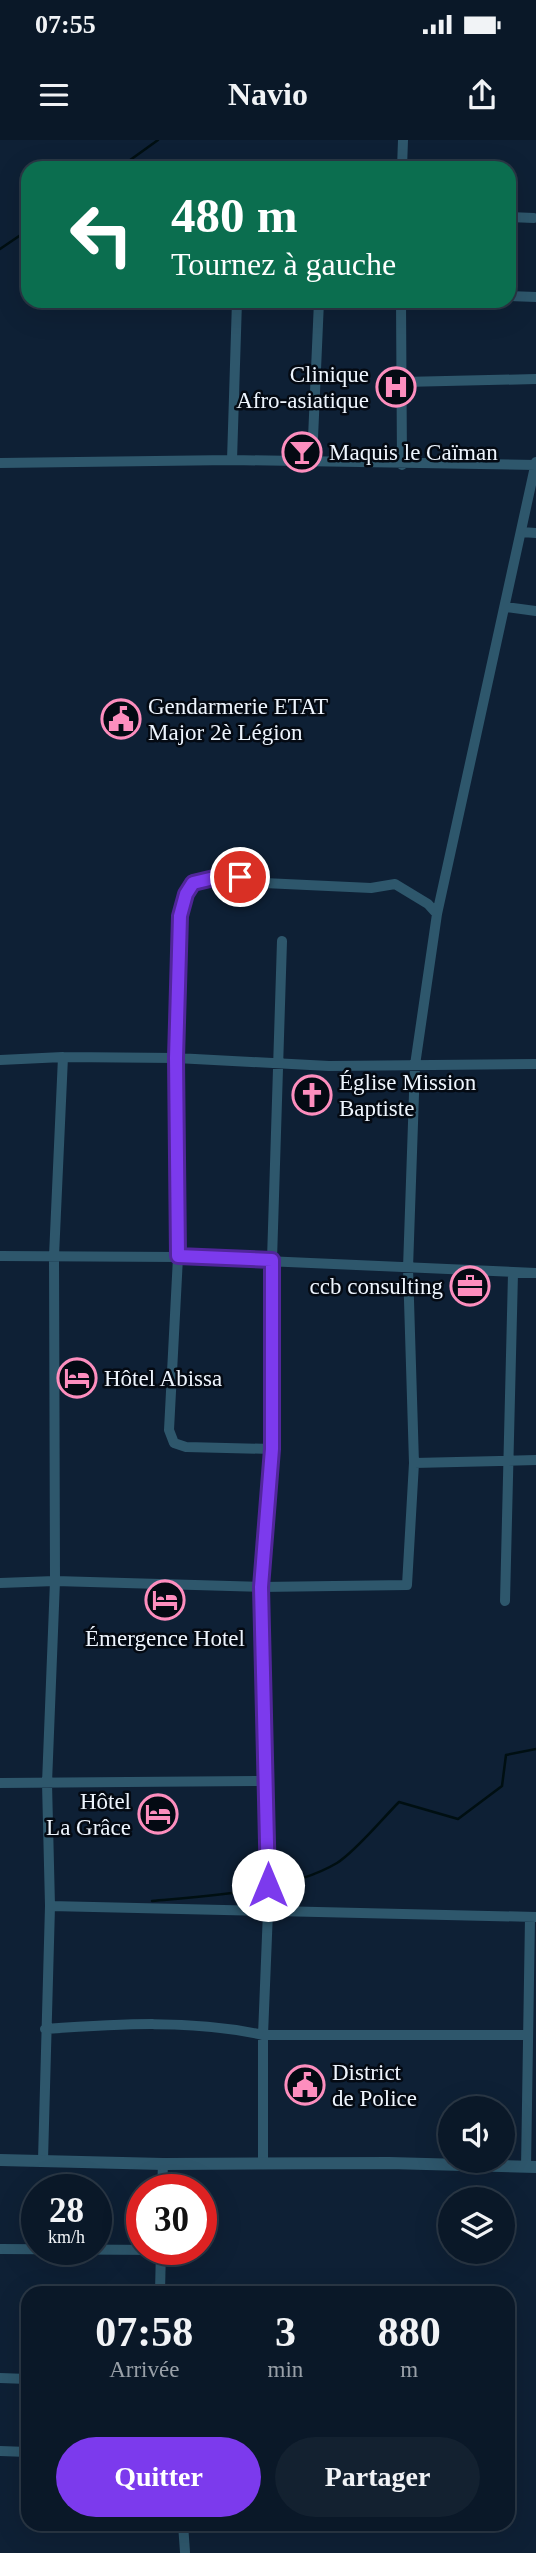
<!DOCTYPE html>
<html lang="fr">
<meta charset="utf-8">
<style>
:root{--surface:#0a1828;--page:#132130;--text:#f1f3f6;--muted:#99a0a8;--line:#2a3745;--accent:#7c3aed}
body{margin:0;font-family:Georgia,serif;background:var(--page);color:var(--text);height:100vh;display:flex;flex-direction:column;font-size:26px;white-space:nowrap}
*{box-sizing:border-box;margin:0}
p{font-size:23px;color:var(--muted)}
.icon{flex:none;width:38px;height:38px;fill:none;stroke:currentColor;stroke-width:2;stroke-linecap:round;stroke-linejoin:round}
.map{position:relative;flex:1;overflow:hidden}
.drawer{position:absolute;left:21px;top:2146px;width:494px;height:245px;display:flex;flex-direction:column;background:var(--surface);border-radius:21px;box-shadow:0 7px 28px #0002,0 0 0 2px var(--line)}
.drawer>*{flex:none}
.top-card{position:absolute;left:21px;top:21px;width:495px;height:147px;border-radius:21px;box-shadow:0 7px 28px #0002,0 0 0 2px var(--line);background:#0b6e4f;color:#fff;overflow:hidden}
.controls{position:absolute;left:438px;top:1956px;display:grid;gap:14px}
.controls a{display:grid;place-items:center;width:77px;height:77px;border-radius:50%;background:var(--surface);box-shadow:0 7px 28px #0002,0 0 0 2px var(--line);font-size:35px}
.speed{position:absolute;left:21px;top:2034px;display:flex;gap:14px;font-size:35px;font-weight:700;text-align:center}
.speed>*{display:grid;place-content:center;width:91px;height:91px;border-radius:50%;background:var(--surface);box-shadow:0 7px 28px #0002,0 0 0 2px var(--line);line-height:1}
.speed small{font-size:18px;font-weight:400}
.speed .limit{border:10px solid #d22;background:#fff;color:#111}
.pin{position:absolute;display:grid;place-items:center;width:60px;height:60px;color:#fff;margin:-30px;border:4px solid #fff;border-radius:50%;box-shadow:0 2px 7px #0007}
.me{position:absolute;width:77px;margin:-38px;rotate:0deg;stroke-linejoin:round;filter:drop-shadow(0 0 5px #0008)}
.turn{display:flex;align-items:center;gap:24px;height:147px;padding:0 35px;font-size:32px}
.turn .icon{width:91px;height:91px;stroke-width:2.5}
.turn b{display:block;font-size:49px;line-height:60px}
.eta{display:flex;justify-content:space-evenly;align-items:center;height:119px;text-align:center}
.eta b{font-size:42px;font-weight:600;line-height:49px}
.button{display:flex;gap:14px;margin-top:auto;padding:14px 35px}
.button a{flex:1;height:80px;border-radius:42px;background:var(--accent);color:#fff;font-size:28px;font-weight:600;line-height:80px;text-align:center}
.button a+a{background:var(--page);color:var(--text)}
.status{display:flex;justify-content:space-between;align-items:center;height:49px;padding:0 35px;background:var(--surface);direction:ltr}
.status svg{height:19px;fill:currentColor}
header{display:flex;justify-content:space-between;align-items:center;height:91px;padding:0 35px;background:var(--surface);font-size:32px;font-weight:600}
.map>svg:first-child{display:block}
</style>
<div class="status"><b>07:55</b><svg viewBox="0 0 49 12"><path d="M0 12V9h3v3zM5 12V6h3v6zM10 12V3h3v9zM15 12V0h3v12zM26 1h20v11H26zM47 4h2v5h-2z"/></svg></div>
<header><svg class="icon" aria-label="menu" viewBox="0 0 24 24"><path d="M4 6h16M4 12h16M4 18h16"/></svg>Navio<svg class="icon" aria-label="share" viewBox="0 0 24 24"><path d="M12 15V3M7 8l5-5 5 5M5 13v7h14v-7"/></svg></header>
<div class="map">
<svg width="536" height="2413" viewBox="0 0 536 2413">
<rect width="100%" height="100%" fill="#0e2035"/>
<g fill="none" stroke-linecap="round" stroke-linejoin="round">
<path stroke="#000f12" stroke-width="2.5" d="M 119,28 L 158,0
M 0,109 L 28,90
M 152,1761 C 208,1756 288,1752 337,1723 C 355,1712 383,1678 399,1662 L 458,1679 L 502,1646 L 506,1615 L 536,1609"/>
<path stroke="#2e576c" stroke-width="10" d="M 402,28 L 403,0
M 509,77 L 534,78
M 509,156 L 536,157
M 401,161 L 402,325
M 403,242 L 536,239
M 232,320 L 237,161
M 312,321 L 319,161
M 0,323 L 232,320 L 536,325
M 521,392 L 536,393
M 506,467 L 536,471
M 0,920 L 63,917 L 176,918 L 329,926 L 536,924
M 0,1116 L 178,1117 L 536,1133
M 272,1309 L 186,1307 L 174,1303 L 169,1290 L 178,1117 L 176,918 L 180,776 L 186,754 L 193,743 L 214,738 L 240,737 L 264,743 L 371,748 L 395,744 L 428,764 L 437,774
M 414,1323 L 536,1320
M 0,1443 L 55,1441 L 261,1447 L 407,1445 L 414,1323 L 408,1128 L 415,925 L 437,774 L 536,322
M 505,1461 L 513,1133
M 0,1643 L 267,1641
M 50,1766 L 536,1777
M 45,1889 C 118,1884 191,1879 263,1895 L 527,1895
M 43,2020 L 50,1766 L 47,1643 L 55,1441 L 54,1116 L 63,917
M 263,2023 L 263,1895 L 268,1771 L 267,1641 L 261,1447 L 272,1309 L 272,1120 L 282,801
M 526,2027 L 530,1777
M 162,2049 L 163,2024
M 0,2109 L 161,2110
M 160,2152 L 161,2109
M 0,2238 L 28,2239
M 0,2311 L 28,2312
M 183,2384 L 185,2412"/>
<path stroke="#2e576c" stroke-width="12" d="M 0,2020 L 163,2024 L 389,2023 L 536,2027"/>
</g>
<g fill="none" stroke-linecap="round" stroke-linejoin="round">
<g stroke="#51269a" stroke-width="18">
<path id="route" d="M 240,737 L 214,738 L 193,743 L 186,754 L 180,776 L 176,918 L 178,1116 L 272,1120 L 272,1309 L 261,1447 L 268,1745"/>
</g>
<use href="#route" stroke="#7c3aed" stroke-width="12"/>
</g>
<defs>
<g id="hospital-ring" transform="scale(2.0125)"><circle r="9.5" fill="#040a13" stroke="#fd8ebe" stroke-width="1.5"/><path d="M-5-5h3v3.5h4V-5h3V5h-3V1.5h-4V5h-3Z" fill="#fd8ebe"/></g>
<g id="bar-ring" transform="scale(2.0125)"><circle r="9.5" fill="#040a13" stroke="#fd8ebe" stroke-width="1.5"/><path d="M-6-5H6L.8 .8V4.5H3.5V6h-7V4.5H-.8V.8Z" fill="#fd8ebe"/></g>
<g id="civic-ring" transform="scale(2.0125)"><circle r="9.5" fill="#040a13" stroke="#fd8ebe" stroke-width="1.5"/><path d="M-.6-6.5H3V-4.5H.6V-3L4-1V1h2V6H-6V1h2V-1L-.6-3ZM-1.2 2.5V6h2.4V2.5Z" fill="#fd8ebe"/></g>
<g id="church-ring" transform="scale(2.0125)"><circle r="9.5" fill="#040a13" stroke="#fd8ebe" stroke-width="1.5"/><path d="M-1.2-6h2.4v3.5h3.3v2.4h-3.3V6h-2.4V-.1h-3.3v-2.4h3.3Z" fill="#fd8ebe"/></g>
<g id="office-ring" transform="scale(2.0125)"><circle r="9.5" fill="#040a13" stroke="#fd8ebe" stroke-width="1.5"/><path d="M-6-3h4V-5.5h4V-3h4V5H-6ZM-1-4.5V-3h2v-1.5ZM-6 0V1H6V0Z" fill="#fd8ebe"/></g>
<g id="hotel-ring" transform="scale(2.0125)"><circle r="9.5" fill="#040a13" stroke="#fd8ebe" stroke-width="1.5"/><path d="M-6-4.5h1.5V1H6V5H4.5V3h-9V5H-6ZM-4 0a1.8 1.8 0 1 1 3.6 0ZM.5 0V-2.5h3Q6-2.5 6 0Z" fill="#fd8ebe"/></g>
</defs>
<g fill-rule="evenodd">
<use href="#hospital-ring" x="396" y="247"/>
<use href="#bar-ring" x="302" y="312"/>
<use href="#civic-ring" x="121" y="579"/>
<use href="#church-ring" x="312" y="955"/>
<use href="#office-ring" x="470" y="1146"/>
<use href="#hotel-ring" x="77" y="1238"/>
<use href="#hotel-ring" x="165" y="1460"/>
<use href="#hotel-ring" x="158" y="1674"/>
<use href="#civic-ring" x="305" y="1945"/>
</g>
<g text-anchor="middle" stroke-width="5" stroke-linejoin="round" paint-order="stroke">
<g font-size="23" fill="#eef5fe" stroke="#040a13" text-anchor="start">
<text x="369" y="242" text-anchor="end">Clinique<tspan x="369" dy="26">Afro-asiatique</tspan></text>
<text x="329" y="320">Maquis le Caïman</text>
<text x="148" y="574">Gendarmerie ETAT<tspan x="148" dy="26">Major 2è Légion</tspan></text>
<text x="339" y="950">Église Mission<tspan x="339" dy="26">Baptiste</tspan></text>
<text x="443" y="1154" text-anchor="end">ccb consulting</text>
<text x="104" y="1246">Hôtel Abissa</text>
<text x="165" y="1506" text-anchor="middle">Émergence Hotel</text>
<text x="131" y="1669" text-anchor="end">Hôtel<tspan x="131" dy="26">La Grâce</tspan></text>
<text x="332" y="1940">District<tspan x="332" dy="26">de Police</tspan></text>
</g>
</g>
</svg>
<div class="controls">
<a><svg class="icon" aria-label="sound" viewBox="0 0 24 24"><path d="M4 9h4l5-4v14l-5-4H4zM17 9q2 3 0 6"/></svg></a>
<a><svg class="icon" aria-label="layers" viewBox="0 0 24 24"><path d="M12 4l9 5-9 5-9-5zM3 14l9 5 9-5"/></svg></a>
</div>
<div class="speed"><div>28<small>km/h</small></div><div class="limit">30</div></div>
<div class="pin" style="left:240px;top:737px;background:#d93025"><svg class="icon" aria-label="arrive" viewBox="0 0 24 24"><path d="M6 21V4h12l-3 4 3 4H6"/></svg></div>
<svg class="me" style="left:268px;top:1745px" viewBox="-20 -20 40 40"><circle r="19" fill="#fff"/><path d="M0-13L10 11 0 6-10 11z" fill="#7c3aed"/></svg>
<div class="top-card">
<div class="turn"><svg class="icon" aria-label="left" viewBox="0 0 24 24"><path d="M17 20v-9H6M10 6l-5 5 5 5"/></svg><div><b>480 m</b>Tournez à gauche</div></div>
</div>
<section class="drawer">
<div class="eta">
<div><b>07:58</b><p>Arrivée</p></div>
<div><b>3</b><p>min</p></div>
<div><b>880</b><p>m</p></div>
</div>
<div class="button"><a>Quitter</a><a>Partager</a></div>
</section>
</div>
